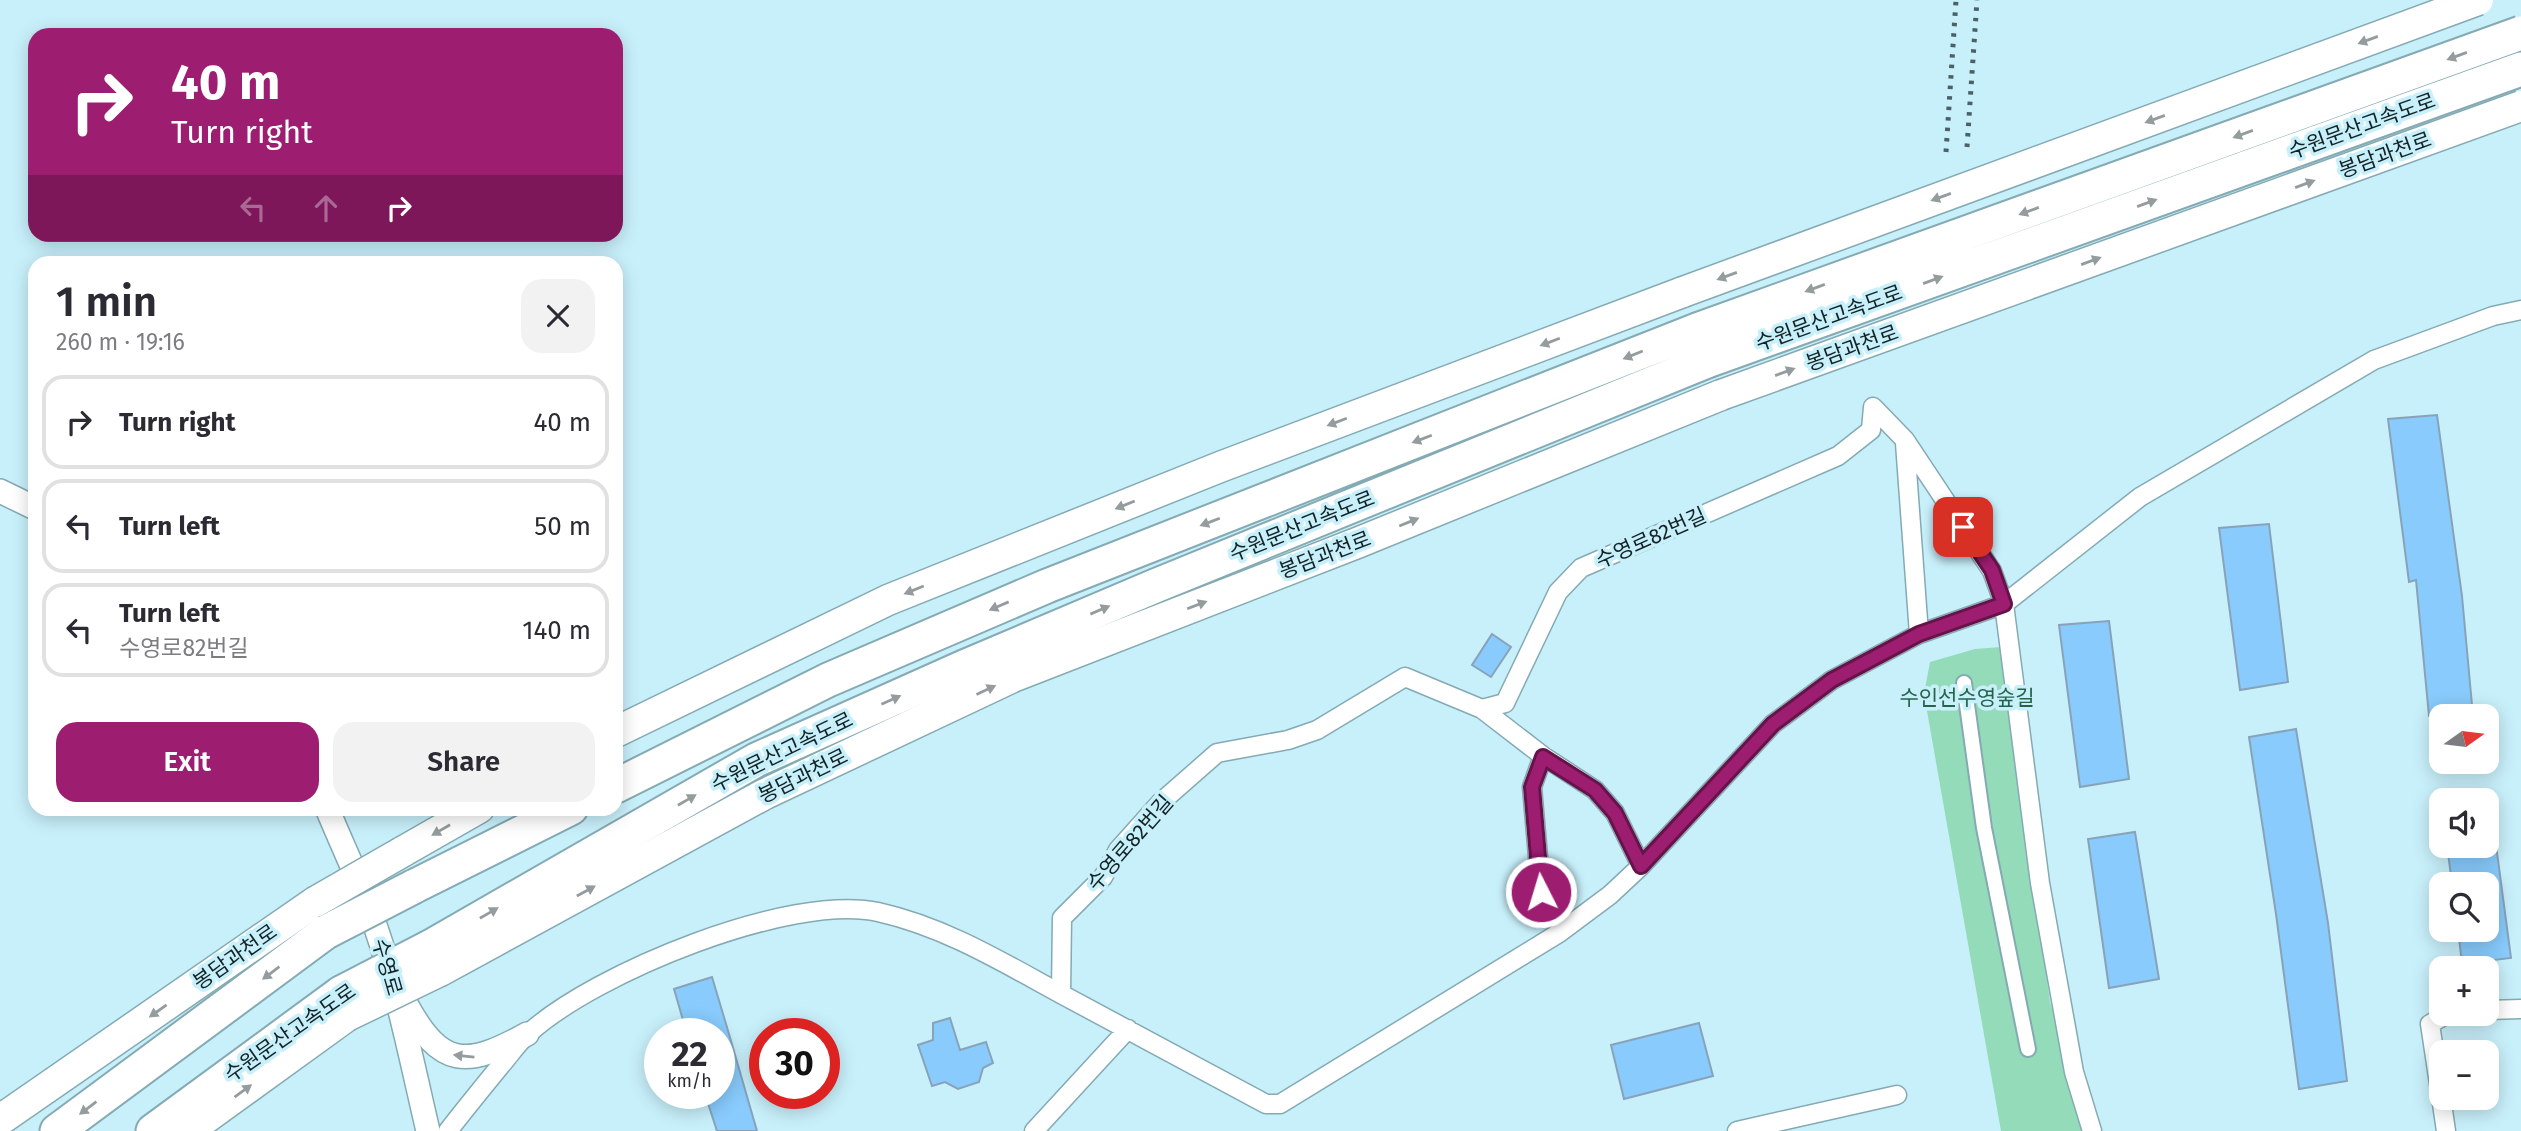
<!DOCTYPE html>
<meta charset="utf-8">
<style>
:root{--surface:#fff;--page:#f2f2f3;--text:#2b2b33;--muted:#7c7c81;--line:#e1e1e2;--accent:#9d1d71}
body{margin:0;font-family:"Fira Sans","Noto Sans KR",sans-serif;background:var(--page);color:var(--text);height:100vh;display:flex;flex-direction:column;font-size:26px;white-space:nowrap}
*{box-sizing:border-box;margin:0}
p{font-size:23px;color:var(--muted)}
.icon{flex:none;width:38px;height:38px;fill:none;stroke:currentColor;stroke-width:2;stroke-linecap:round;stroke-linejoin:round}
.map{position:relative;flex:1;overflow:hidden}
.side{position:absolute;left:28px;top:256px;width:595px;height:560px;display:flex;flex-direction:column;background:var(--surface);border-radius:21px;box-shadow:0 4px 18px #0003}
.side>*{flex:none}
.top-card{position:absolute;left:28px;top:28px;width:595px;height:214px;border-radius:21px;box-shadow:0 4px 18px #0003;background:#9d1d71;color:#fff;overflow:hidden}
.needle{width:46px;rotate:76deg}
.buttons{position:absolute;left:2429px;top:704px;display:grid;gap:14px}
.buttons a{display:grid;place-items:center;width:70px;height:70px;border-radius:14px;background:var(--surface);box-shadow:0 4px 18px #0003;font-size:35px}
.speed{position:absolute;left:644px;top:1018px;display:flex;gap:14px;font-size:35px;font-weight:700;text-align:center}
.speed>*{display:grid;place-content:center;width:91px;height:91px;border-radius:50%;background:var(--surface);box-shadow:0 4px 18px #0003;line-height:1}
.speed small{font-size:18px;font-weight:400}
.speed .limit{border:10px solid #d22;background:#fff;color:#111}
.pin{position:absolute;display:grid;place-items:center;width:60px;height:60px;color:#fff;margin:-30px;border-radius:14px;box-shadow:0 4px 10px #0006}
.me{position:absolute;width:77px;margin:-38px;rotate:355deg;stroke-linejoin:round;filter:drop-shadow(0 0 5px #0008)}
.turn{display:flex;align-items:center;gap:24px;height:147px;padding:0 28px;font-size:32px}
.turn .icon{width:91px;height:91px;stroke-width:2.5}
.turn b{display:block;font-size:49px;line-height:60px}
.lanes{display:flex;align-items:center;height:66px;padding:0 28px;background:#0003;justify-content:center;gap:35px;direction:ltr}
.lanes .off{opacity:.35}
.round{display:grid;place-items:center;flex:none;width:74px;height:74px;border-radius:21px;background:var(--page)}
.headline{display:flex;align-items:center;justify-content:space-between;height:119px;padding:0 28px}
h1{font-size:42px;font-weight:600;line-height:52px}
.action{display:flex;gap:14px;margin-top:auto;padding:14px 28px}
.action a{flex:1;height:80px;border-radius:21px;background:var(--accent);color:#fff;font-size:28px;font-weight:600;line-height:80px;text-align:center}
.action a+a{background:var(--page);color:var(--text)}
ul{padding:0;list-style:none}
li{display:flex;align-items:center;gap:21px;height:94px;margin:0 14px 10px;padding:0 14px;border:4px solid var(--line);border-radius:21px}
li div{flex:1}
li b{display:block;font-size:26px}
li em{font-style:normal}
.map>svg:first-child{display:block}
</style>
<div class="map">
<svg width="2521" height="1131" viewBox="0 0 2521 1131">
<rect width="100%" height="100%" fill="#c8f0fb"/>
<path fill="#94dbb9" d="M 2001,647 L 2050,1002 L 2089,1131 L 2001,1131 L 1924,694 L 1930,662 L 1975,649 Z"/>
<path fill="#88cbfc" stroke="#88a3b9" stroke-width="2" d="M 2437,415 L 2462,596 L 2473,716 L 2429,716 L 2416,580 L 2409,582 L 2388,419 Z
M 2269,524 L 2288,682 L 2240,690 L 2219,528 Z
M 2109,621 L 2129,779 L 2080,787 L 2059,625 Z
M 1492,634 L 1511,647 L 1491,677 L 1472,665 Z
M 2296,729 L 2328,923 L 2347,1081 L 2299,1089 L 2276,914 L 2249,737 Z
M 2135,832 L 2159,979 L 2109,988 L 2088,839 Z
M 2447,845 L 2496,845 L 2511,958 L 2462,964 L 2458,929 L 2487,929 L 2487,884 L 2452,884 Z
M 712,977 L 729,1034 L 757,1131 L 717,1131 L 705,1094 L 719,1094 L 719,1034 L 687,1034 L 674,989 Z
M 950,1018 L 960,1050 L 986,1042 L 993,1063 L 983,1068 L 979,1082 L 958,1089 L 945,1082 L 932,1086 L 918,1045 L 933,1040 L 933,1023 Z
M 1699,1023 L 1713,1076 L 1624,1099 L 1611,1045 Z"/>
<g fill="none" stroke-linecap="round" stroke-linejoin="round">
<g stroke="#84aab3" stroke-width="18">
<path id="pedestrian" d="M 1964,683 L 1984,828 L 2028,1049"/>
</g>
<g stroke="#84aab3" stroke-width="21">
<path id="minor" d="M 1905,443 L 1919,634
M 1482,709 L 1543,756 L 1595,790 L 1615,813 L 1641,866
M 1541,892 L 1532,787 L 1543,756
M 2487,1010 L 2521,1009
M 2441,1097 L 2430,1024 L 2449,1013
M 2441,1097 L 2446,1131
M 448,1131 C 465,1109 483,1087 501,1065 C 510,1055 518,1042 529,1033 C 595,973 790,893 878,912 C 945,927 1002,962 1061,994 L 1062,918 L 1103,877 L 1118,850 L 1160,803 L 1217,753 L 1288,740 L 1317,730 L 1405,677 L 1482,709 L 1505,703 L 1558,592 L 1581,568 L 1838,456 L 1871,430 L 1873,407 L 1905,440 L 1992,571 L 2004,604 L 1919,634 L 1832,680 L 1773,724 L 1641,866 L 1610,895 L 1559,933 L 1280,1104 L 1266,1104 L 1061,994
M 1034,1131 L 1128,1029
M 1737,1131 L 1897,1095
M 2092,1131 L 2074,1072 L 2040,883 L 2004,604 L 2140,497 L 2374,360 L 2493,316 L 2521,310"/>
</g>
<g stroke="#84aab3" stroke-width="26">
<path id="tertiary" d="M 0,491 L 35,508
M 327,808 C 340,840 355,871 367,903 C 395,976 410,1054 428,1131
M 406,1004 C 441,1068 466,1068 527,1034"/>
</g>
<g stroke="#84aab3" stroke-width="33">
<path id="trunk" d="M 616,732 L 888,600 L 1220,467 L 1683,292
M 402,852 L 479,808
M 440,971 L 765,794 L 1015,676 L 1357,543 L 1721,395
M 0,1120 L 315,902
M 188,1131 L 347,1016"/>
</g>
<g stroke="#84aab3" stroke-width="37">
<path id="motorway" d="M 616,786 L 828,680 L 1047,586 L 1697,330
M 413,887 L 571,808
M 430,947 L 756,760 L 964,667 L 1155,586 L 1707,361
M 57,1131 L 326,932
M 153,1131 L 341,993"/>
</g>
<use href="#pedestrian" stroke="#fff" stroke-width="14"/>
<use href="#minor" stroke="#fff" stroke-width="18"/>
<use href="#tertiary" stroke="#fff" stroke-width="23"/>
<use href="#trunk" stroke="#fff" stroke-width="30"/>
<use href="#motorway" stroke="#fff" stroke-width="33"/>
<path stroke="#4a6166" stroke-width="5" stroke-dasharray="3.5 7" stroke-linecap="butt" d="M 1967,147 L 1977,0
M 1946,152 L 1956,0"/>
<g stroke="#84aab3" stroke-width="33" stroke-linecap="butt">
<path id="trunk-bridge" d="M 1683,292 L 2478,0
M 1721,395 L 2521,106
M 315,902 L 402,852
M 347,1016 L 440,971"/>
</g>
<g stroke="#84aab3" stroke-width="37" stroke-linecap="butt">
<path id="motorway-bridge" d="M 1697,330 L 2521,33
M 1707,361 L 2521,69
M 326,932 L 413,887
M 341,993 L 430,947"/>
</g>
<use href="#trunk-bridge" stroke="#fff" stroke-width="30"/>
<use href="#motorway-bridge" stroke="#fff" stroke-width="33"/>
</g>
<defs><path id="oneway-solid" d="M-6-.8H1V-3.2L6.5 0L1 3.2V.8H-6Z" transform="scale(1.75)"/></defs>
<g fill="#959c9d">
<use href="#oneway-solid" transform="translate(2368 40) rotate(160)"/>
<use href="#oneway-solid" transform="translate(2457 56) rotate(160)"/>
<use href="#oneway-solid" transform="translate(2155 119) rotate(160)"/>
<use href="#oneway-solid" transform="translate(2243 134) rotate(160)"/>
<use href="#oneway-solid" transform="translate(2305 184) rotate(-20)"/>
<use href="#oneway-solid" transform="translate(1941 197) rotate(160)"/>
<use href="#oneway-solid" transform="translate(2147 203) rotate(-20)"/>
<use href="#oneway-solid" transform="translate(2029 211) rotate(160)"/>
<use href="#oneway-solid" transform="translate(2091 261) rotate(-20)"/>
<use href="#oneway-solid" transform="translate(1727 276) rotate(160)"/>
<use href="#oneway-solid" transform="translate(1933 280) rotate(-20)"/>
<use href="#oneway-solid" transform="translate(1815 288) rotate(160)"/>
<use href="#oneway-solid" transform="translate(1550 342) rotate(159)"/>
<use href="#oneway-solid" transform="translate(1633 355) rotate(158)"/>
<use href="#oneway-solid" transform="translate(1785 372) rotate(-20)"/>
<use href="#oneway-solid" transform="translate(1337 422) rotate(159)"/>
<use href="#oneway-solid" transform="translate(1422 439) rotate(159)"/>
<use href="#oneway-solid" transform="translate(1125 505) rotate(158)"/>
<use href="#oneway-solid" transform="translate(1210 522) rotate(159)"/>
<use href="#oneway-solid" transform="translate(1409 522) rotate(-22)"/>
<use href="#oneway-solid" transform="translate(914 590) rotate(158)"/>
<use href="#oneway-solid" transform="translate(1197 605) rotate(-21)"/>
<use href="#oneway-solid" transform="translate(999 606) rotate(157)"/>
<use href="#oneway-solid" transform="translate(1100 610) rotate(-23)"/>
<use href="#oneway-solid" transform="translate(986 690) rotate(-25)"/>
<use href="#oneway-solid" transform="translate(891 700) rotate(-24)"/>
<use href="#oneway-solid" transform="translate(687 800) rotate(-30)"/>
<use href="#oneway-solid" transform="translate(441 830) rotate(150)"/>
<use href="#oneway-solid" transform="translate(586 891) rotate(-29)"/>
<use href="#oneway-solid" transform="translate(489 913) rotate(-30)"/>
<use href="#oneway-solid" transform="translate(271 973) rotate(143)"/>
<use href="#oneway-solid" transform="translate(158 1011) rotate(145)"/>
<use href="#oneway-solid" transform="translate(464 1056) rotate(-174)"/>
<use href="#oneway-solid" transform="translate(243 1091) rotate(-36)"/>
<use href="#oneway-solid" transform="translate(88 1108) rotate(143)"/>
</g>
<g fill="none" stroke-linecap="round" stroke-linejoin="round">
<g stroke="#661349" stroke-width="18">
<path id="route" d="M 1541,892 L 1532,787 L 1543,757 L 1595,790 L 1615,813 L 1641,866 L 1773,724 L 1832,680 L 1919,634 L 2004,604 L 1992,570 L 1963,527"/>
</g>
<use href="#route" stroke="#9d1d71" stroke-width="12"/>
</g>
<g text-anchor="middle" stroke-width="7" stroke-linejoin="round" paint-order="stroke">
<g font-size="21" fill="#132225" stroke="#c8f0fb">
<text transform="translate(2362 126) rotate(-20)" y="7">수원문산고속도로</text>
<text transform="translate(2385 155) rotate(-20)" y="7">봉담과천로</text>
<text transform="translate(1829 318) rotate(-20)" y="7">수원문산고속도로</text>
<text transform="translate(1852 348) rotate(-20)" y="7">봉담과천로</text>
<text transform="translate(1302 526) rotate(-22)" y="7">수원문산고속도로</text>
<text transform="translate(1651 538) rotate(-24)" y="7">수영로82번길</text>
<text transform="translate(1325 555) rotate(-21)" y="7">봉담과천로</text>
<text transform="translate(782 752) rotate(-26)" y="7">수원문산고속도로</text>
<text transform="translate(803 776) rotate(-26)" y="7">봉담과천로</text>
<text transform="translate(1130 843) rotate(-49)" y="7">수영로82번길</text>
<text transform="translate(235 957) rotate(-35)" y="7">봉담과천로</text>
<text transform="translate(387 967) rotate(74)" y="7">수영로</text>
<text transform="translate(290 1033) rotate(-35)" y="7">수원문산고속도로</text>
</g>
<g font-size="21" fill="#26644a" stroke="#c8f0fb">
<text x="1967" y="705">수인선수영숲길</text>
</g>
</g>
</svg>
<div class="buttons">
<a><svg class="needle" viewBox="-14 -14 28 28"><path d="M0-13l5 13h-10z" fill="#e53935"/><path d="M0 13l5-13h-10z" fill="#7c7c81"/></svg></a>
<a><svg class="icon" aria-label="sound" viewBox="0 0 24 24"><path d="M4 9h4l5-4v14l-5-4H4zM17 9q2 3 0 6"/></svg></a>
<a><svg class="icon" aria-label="search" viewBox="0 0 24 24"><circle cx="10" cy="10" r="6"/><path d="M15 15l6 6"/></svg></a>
<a>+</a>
<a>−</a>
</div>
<div class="speed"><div>22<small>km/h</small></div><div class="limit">30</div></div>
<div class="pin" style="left:1963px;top:527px;background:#d93025"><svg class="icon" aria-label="arrive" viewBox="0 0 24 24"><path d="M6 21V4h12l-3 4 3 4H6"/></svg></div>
<svg class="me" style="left:1541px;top:892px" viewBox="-20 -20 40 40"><circle r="17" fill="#9d1d71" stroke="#fff" stroke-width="3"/><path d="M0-11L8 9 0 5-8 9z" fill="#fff"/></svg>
<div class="top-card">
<div class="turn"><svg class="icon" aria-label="right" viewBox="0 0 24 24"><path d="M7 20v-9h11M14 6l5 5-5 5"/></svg><div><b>40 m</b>Turn right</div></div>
<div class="lanes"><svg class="icon off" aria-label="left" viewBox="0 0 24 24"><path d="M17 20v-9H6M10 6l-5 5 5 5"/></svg><svg class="icon off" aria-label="ahead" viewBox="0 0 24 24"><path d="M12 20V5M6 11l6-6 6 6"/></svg><svg class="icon" aria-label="right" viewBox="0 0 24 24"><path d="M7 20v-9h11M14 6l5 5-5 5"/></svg></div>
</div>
<section class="side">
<div class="headline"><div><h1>1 min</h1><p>260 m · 19:16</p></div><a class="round"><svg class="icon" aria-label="close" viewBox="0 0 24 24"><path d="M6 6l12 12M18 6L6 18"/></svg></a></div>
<ul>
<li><svg class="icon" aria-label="right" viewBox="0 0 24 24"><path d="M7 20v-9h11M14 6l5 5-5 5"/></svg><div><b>Turn right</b></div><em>40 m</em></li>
<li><svg class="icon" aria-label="left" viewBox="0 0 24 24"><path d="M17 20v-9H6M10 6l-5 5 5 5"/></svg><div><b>Turn left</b></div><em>50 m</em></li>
<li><svg class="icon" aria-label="left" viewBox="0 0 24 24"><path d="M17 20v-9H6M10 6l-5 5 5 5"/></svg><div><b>Turn left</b><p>수영로82번길</p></div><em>140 m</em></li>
</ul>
<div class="action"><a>Exit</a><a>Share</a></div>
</section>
</div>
